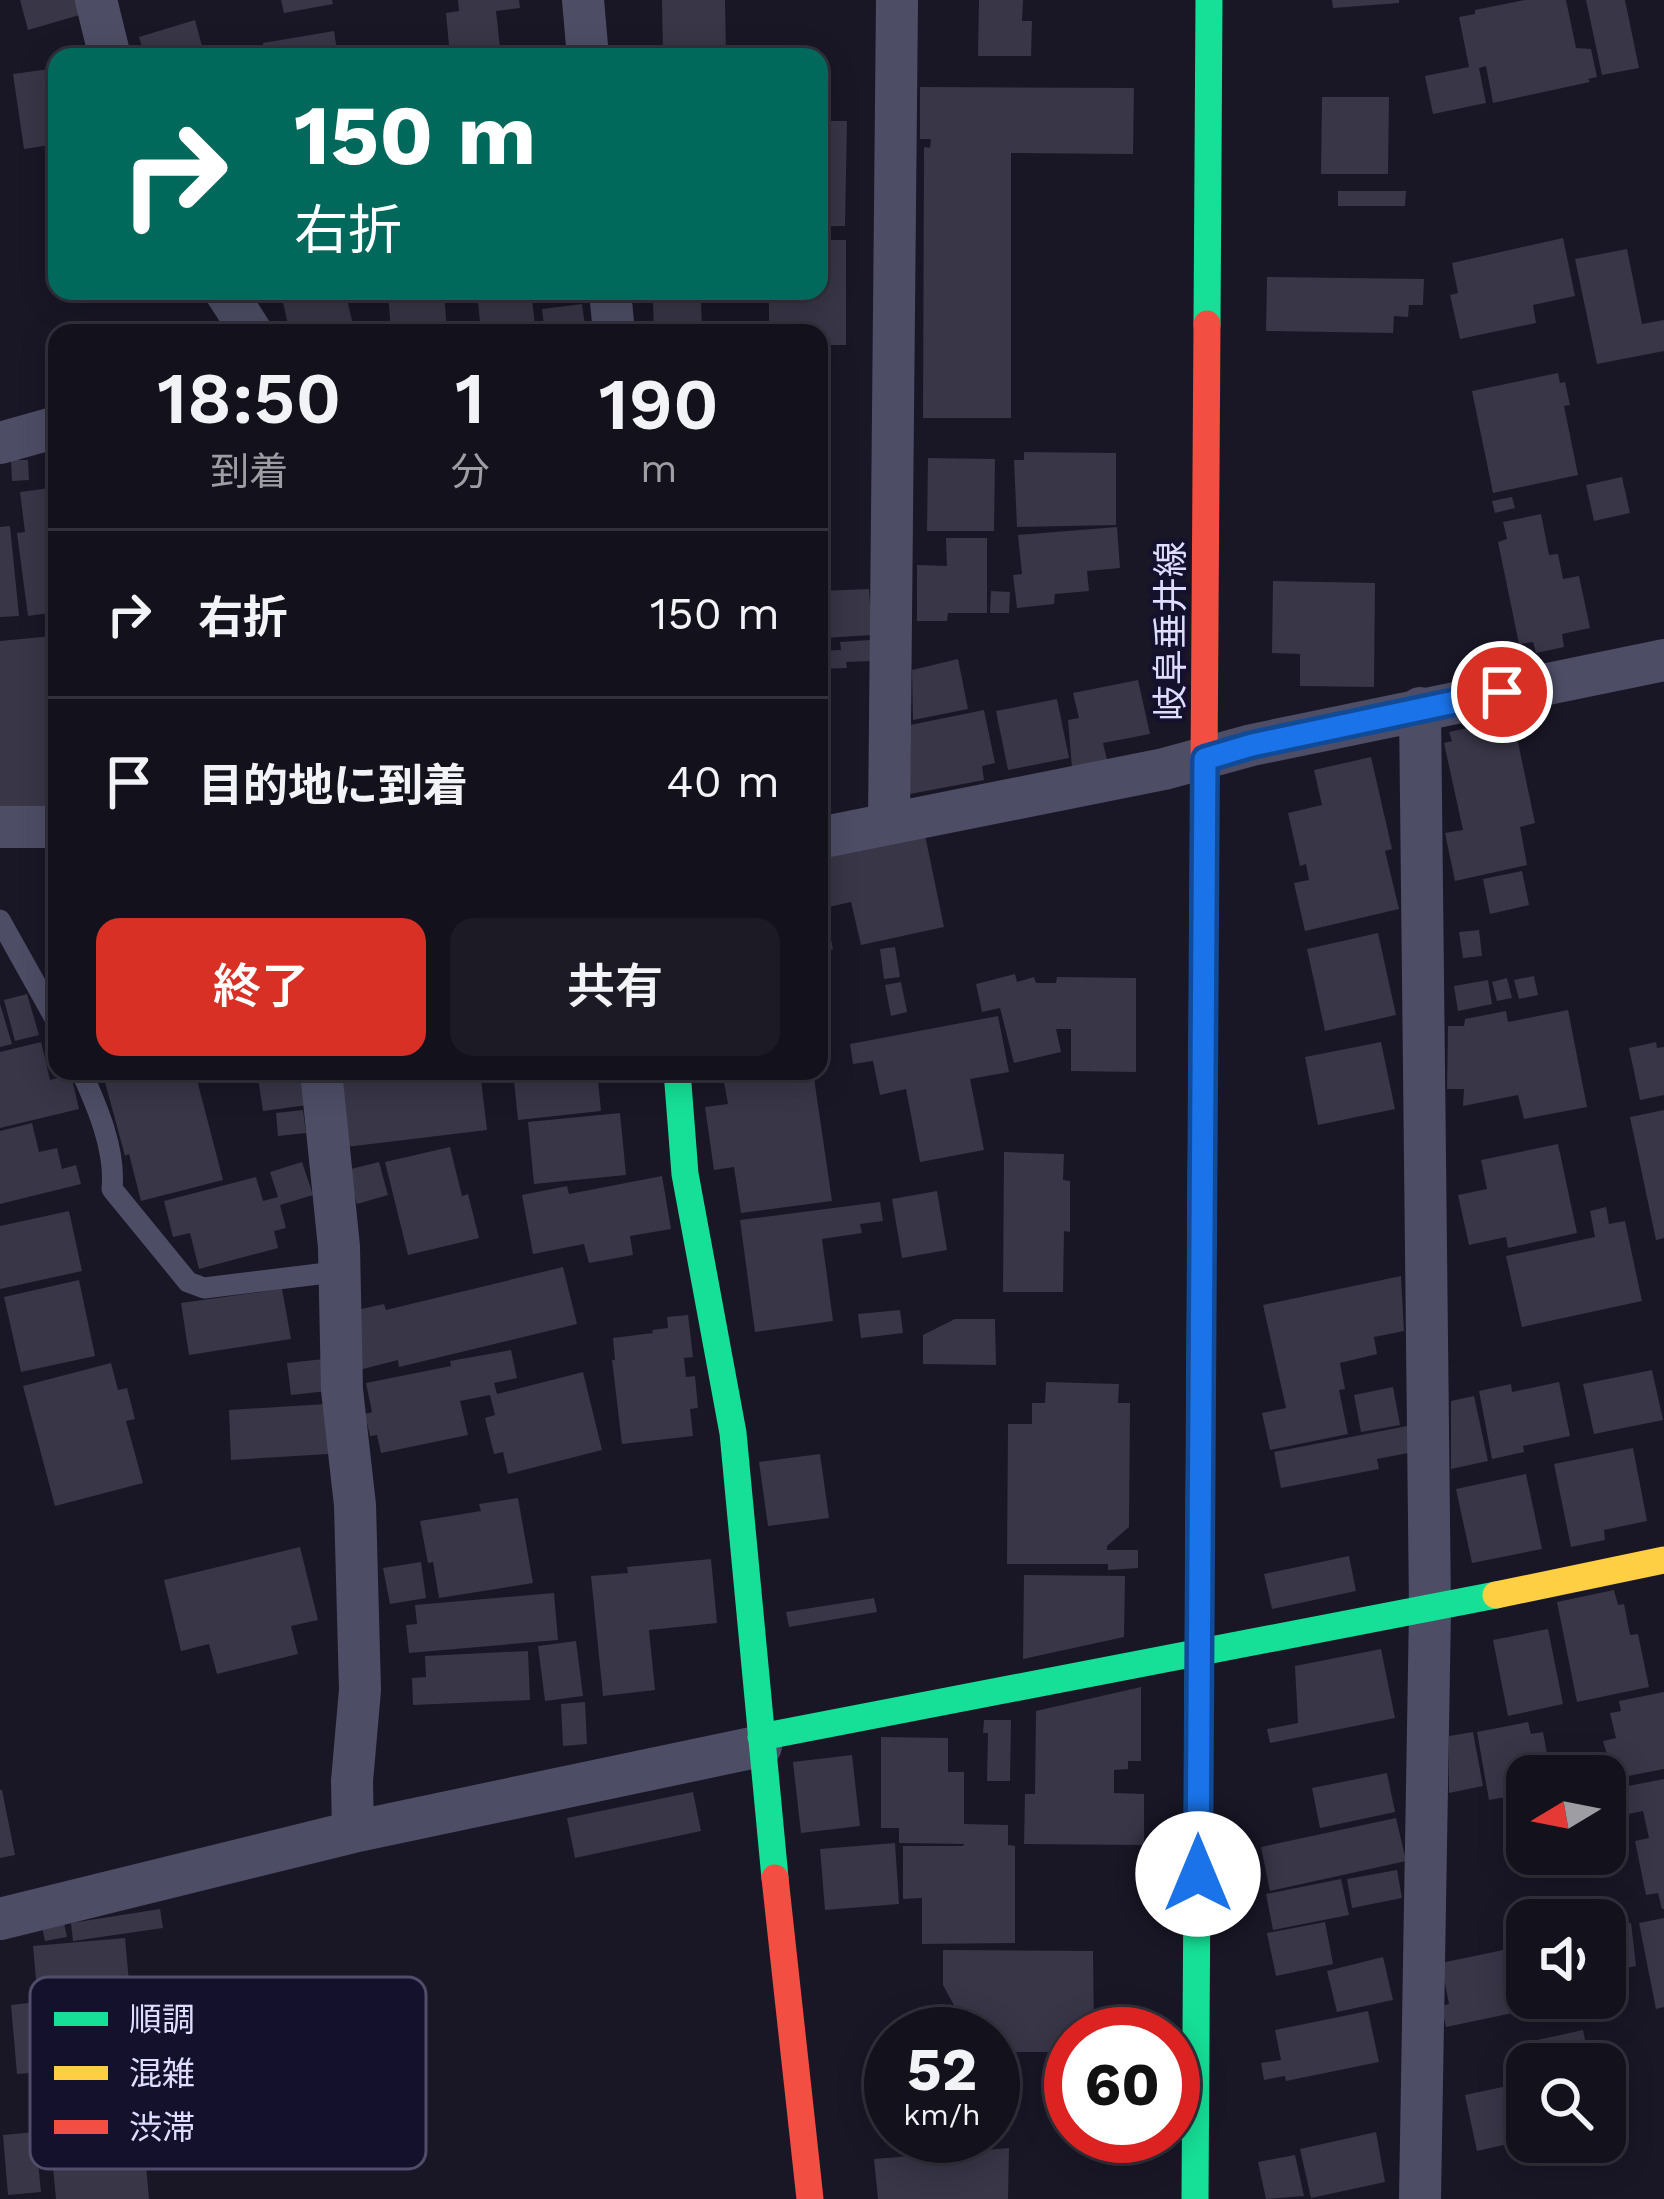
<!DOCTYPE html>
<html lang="ja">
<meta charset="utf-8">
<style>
:root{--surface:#13111c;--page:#1c1a25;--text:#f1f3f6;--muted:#9d9da3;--line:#32313b;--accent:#d93025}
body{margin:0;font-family:"Work Sans","Noto Sans JP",sans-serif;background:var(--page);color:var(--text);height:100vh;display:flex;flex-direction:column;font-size:45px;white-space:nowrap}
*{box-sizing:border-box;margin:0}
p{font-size:39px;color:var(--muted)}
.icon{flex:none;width:66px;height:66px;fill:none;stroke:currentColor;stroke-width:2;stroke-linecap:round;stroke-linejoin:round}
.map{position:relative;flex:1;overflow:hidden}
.details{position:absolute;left:48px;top:324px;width:780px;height:756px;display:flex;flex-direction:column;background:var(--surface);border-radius:24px;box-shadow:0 6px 30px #0003,0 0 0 3px var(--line)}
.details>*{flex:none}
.hud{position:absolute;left:48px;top:48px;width:780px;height:252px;border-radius:24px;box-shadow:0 6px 30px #0003,0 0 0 3px var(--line);background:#00695c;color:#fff;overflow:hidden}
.needle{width:78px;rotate:260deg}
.controls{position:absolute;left:1506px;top:1755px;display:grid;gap:24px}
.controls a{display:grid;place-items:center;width:120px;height:120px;border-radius:24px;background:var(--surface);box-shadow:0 6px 30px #0003,0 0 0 3px var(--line);font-size:60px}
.speed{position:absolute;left:864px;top:2007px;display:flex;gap:24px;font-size:60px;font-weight:700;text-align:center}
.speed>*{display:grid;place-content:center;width:156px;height:156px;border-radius:50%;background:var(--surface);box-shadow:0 6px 30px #0003,0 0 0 3px var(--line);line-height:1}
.speed small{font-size:30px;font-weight:400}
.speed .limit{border:18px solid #d22;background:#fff;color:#111}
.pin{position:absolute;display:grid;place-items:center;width:102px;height:102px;color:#fff;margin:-51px;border:6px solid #fff;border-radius:50%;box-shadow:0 3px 12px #0007}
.me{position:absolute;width:132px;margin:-66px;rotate:0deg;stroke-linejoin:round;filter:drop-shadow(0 0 9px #0008)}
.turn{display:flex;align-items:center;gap:42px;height:252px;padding:0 48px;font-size:54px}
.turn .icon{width:156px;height:156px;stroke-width:2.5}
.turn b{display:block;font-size:84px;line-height:102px}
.eta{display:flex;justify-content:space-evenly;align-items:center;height:204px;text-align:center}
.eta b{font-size:72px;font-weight:600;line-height:84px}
.button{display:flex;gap:24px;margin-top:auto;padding:24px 48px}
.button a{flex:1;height:138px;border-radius:24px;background:var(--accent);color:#fff;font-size:48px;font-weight:600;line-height:138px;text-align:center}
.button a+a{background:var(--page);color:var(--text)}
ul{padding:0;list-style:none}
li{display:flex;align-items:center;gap:36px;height:168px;padding:0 48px;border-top:3px solid var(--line)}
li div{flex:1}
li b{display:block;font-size:45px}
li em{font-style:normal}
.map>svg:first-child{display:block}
</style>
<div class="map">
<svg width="1664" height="2199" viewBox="0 0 1664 2199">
<rect width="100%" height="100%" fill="#191726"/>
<path fill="#383647" d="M 20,0 L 79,0 L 83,14 L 28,30 Z
M 281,0 L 332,0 L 333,4 L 284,13 Z
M 458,0 L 519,0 L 520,8 L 496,11 L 501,57 L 450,57 L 446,13 L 459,11 Z
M 662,0 L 725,0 L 726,57 L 663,57 Z
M 979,0 L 1023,0 L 1022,21 L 1032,21 L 1031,56 L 978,56 Z
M 1332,0 L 1399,0 L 1399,3 L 1333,8 Z
M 1525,0 L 1566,0 L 1576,48 L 1591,49 L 1597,77 L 1588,79 L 1590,82 L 1493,103 L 1486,66 L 1479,68 L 1486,103 L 1433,114 L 1425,76 L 1469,67 L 1459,17 L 1475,14 L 1475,10 Z
M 1586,0 L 1625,0 L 1639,68 L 1602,75 Z
M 195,20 L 205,57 L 145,57 L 139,37 Z
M 334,31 L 338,57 L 265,57 L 263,43 Z
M 57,68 L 57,144 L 24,149 L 13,74 Z
M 920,87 L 1134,88 L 1133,154 L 1011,153 L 1011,418 L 923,418 L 924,147 L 930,148 L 931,139 L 920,139 Z
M 1322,97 L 1389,97 L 1388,174 L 1321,174 Z
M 819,121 L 847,121 L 845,226 L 819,226 Z
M 1338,191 L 1406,191 L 1405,206 L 1338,206 Z
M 1563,238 L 1575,296 L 1533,305 L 1536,323 L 1460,339 L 1450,295 L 1458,293 L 1452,263 Z
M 819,240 L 846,240 L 846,345 L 819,345 L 819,333 L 769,333 L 769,291 L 819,291 Z
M 1627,249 L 1642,324 L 1664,320 L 1664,351 L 1597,364 L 1575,259 Z
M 1267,277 L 1424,279 L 1423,305 L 1409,305 L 1408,317 L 1394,316 L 1393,333 L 1266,331 Z
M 296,291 L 345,291 L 355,333 L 290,333 L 281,294 Z
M 388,291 L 444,291 L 447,333 L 391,333 Z
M 477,291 L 531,291 L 535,325 L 522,326 L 523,333 L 481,333 Z
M 701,300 L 702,333 L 654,333 L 653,302 Z
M 582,304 L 586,333 L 545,333 L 542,309 Z
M 1558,373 L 1560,383 L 1565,382 L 1570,405 L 1564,406 L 1578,475 L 1493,493 L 1472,391 Z
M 1024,452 L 1116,453 L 1116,525 L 1017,527 L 1014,460 L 1024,460 Z
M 928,458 L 995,459 L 994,531 L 927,531 Z
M 11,460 L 28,460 L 29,480 L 12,481 Z
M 1622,477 L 1630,513 L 1594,521 L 1586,485 Z
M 57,487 L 57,612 L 28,616 L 17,533 L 25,532 L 20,492 Z
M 1512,497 L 1515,508 L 1495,513 L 1492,501 Z
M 1541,514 L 1549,555 L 1558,554 L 1563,579 L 1579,576 L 1590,628 L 1562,634 L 1564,647 L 1536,653 L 1533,642 L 1519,644 L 1498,542 L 1507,539 L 1503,522 Z
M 10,526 L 19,616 L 0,617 L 0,527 Z
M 1117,527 L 1120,568 L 1087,571 L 1089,591 L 1055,594 L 1054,604 L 1017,608 L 1013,575 L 1022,574 L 1018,535 Z
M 946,538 L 987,538 L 987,613 L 948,613 L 947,621 L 917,621 L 917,565 L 947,566 Z
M 1273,581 L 1375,583 L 1374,687 L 1300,686 L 1300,654 L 1272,653 Z
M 869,589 L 872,635 L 823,638 L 821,591 Z
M 991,591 L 1010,592 L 1009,613 L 990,613 Z
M 53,636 L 57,683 L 57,805 L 0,810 L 0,641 Z
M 870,640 L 871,661 L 846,662 L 847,668 L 819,669 L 819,651 L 841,650 L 840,642 Z
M 958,659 L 968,709 L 913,720 L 912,670 Z
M 1138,680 L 1150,734 L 1103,743 L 1107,760 L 1072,768 L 1068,720 L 1079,718 L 1073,693 Z
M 1057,699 L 1069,758 L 1008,770 L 996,711 Z
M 984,710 L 995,763 L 982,766 L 984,780 L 910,794 L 910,725 Z
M 1491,723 L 1493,732 L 1515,728 L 1535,823 L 1520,827 L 1527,865 L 1455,881 L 1445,833 L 1463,830 L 1444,743 L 1452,741 L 1449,732 Z
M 1371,757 L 1392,849 L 1385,851 L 1399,909 L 1305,931 L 1294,883 L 1309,880 L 1306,864 L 1300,866 L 1288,813 L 1322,805 L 1314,770 Z
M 925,835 L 944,927 L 861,945 L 851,902 L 824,908 L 833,949 L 819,952 L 819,859 Z
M 1522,871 L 1529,905 L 1490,914 L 1483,879 Z
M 1479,930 L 1482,956 L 1463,958 L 1459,932 Z
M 1378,933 L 1396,1015 L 1325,1031 L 1307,949 Z
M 895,947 L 900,977 L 884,979 L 880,949 Z
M 1015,974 L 1017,982 L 1034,977 L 1036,983 L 1056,983 L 1057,977 L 1136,978 L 1136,1072 L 1071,1071 L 1071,1029 L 1056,1029 L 1061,1052 L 1014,1063 L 1000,1008 L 982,1012 L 976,984 Z
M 1534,976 L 1538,995 L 1519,999 L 1514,980 Z
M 1507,978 L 1512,998 L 1497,1001 L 1492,982 Z
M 1488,980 L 1492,1004 L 1458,1011 L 1454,986 Z
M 901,982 L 907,1012 L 891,1016 L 885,985 Z
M 27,994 L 39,1035 L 15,1041 L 4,1000 Z
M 0,1004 L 12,1044 L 0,1047 Z
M 1568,1010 L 1587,1107 L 1524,1119 L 1518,1095 L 1463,1106 L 1464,1089 L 1447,1089 L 1448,1026 L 1464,1026 L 1465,1019 L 1506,1011 L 1508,1022 Z
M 998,1016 L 1009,1072 L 970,1079 L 984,1150 L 920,1162 L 906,1089 L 880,1095 L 873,1061 L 853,1064 L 850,1044 Z
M 41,1042 L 50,1080 L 71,1075 L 79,1109 L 0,1128 L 0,1052 Z
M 1381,1042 L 1395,1109 L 1318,1125 L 1305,1057 Z
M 1656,1042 L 1657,1048 L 1664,1047 L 1664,1095 L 1640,1100 L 1629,1048 Z
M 102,1071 L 210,1071 L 196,1076 L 223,1180 L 141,1201 L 129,1154 L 125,1156 Z
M 257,1071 L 303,1071 L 308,1105 L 263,1111 Z
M 337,1071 L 398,1071 L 399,1076 L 443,1071 L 480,1071 L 487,1130 L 346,1147 Z
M 513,1071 L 597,1071 L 601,1111 L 518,1120 Z
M 807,1071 L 813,1071 L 832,1201 L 741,1213 L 734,1167 L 714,1170 L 705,1107 L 728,1104 L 724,1082 Z
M 303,1110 L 306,1133 L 278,1136 L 276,1113 Z
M 1664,1110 L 1664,1238 L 1656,1240 L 1630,1117 Z
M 620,1113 L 626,1175 L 534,1184 L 528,1122 Z
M 32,1123 L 39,1152 L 57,1148 L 62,1169 L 76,1165 L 81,1184 L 0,1204 L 0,1131 Z
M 1558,1144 L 1577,1233 L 1508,1248 L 1506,1237 L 1469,1245 L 1458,1195 L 1487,1189 L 1481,1160 Z
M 450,1147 L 462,1196 L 468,1194 L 479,1238 L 408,1255 L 385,1162 Z
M 1004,1152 L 1064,1154 L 1063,1180 L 1070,1181 L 1070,1232 L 1064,1231 L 1063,1292 L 1003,1292 Z
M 302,1162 L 313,1195 L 280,1205 L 286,1228 L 274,1231 L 278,1248 L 199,1269 L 190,1233 L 173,1237 L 164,1201 L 256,1177 L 263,1201 L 278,1197 L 270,1172 Z
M 379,1162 L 388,1195 L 357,1204 L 347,1170 Z
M 662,1176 L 671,1229 L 630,1236 L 633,1255 L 589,1263 L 584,1244 L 533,1254 L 522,1195 L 567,1186 L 569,1194 Z
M 937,1191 L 947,1250 L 902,1258 L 892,1199 Z
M 880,1202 L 883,1221 L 860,1224 L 862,1233 L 822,1239 L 833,1321 L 755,1332 L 740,1220 Z
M 1606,1207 L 1609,1224 L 1625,1221 L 1642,1301 L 1522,1327 L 1506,1256 L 1595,1237 L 1590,1211 Z
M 69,1211 L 82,1271 L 0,1289 L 0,1226 Z
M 563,1267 L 577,1324 L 399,1367 L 398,1360 L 359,1370 L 357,1310 L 384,1304 L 386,1310 Z
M 1401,1276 L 1404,1331 L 1374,1337 L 1377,1354 L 1340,1363 L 1345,1389 L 1339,1390 L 1348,1434 L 1270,1450 L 1262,1413 L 1286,1408 L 1263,1305 Z
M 79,1280 L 95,1356 L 21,1372 L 4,1297 Z
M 282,1289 L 291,1339 L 189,1355 L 181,1303 Z
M 900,1310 L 903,1333 L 861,1338 L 858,1314 Z
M 688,1315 L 693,1357 L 684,1358 L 686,1377 L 695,1376 L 698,1408 L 690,1409 L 693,1436 L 622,1444 L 612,1360 L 615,1360 L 613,1338 L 653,1333 L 652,1330 L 668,1328 L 667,1317 Z
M 955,1319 L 995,1319 L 996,1365 L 923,1364 L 923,1335 Z
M 511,1350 L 517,1378 L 494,1383 L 497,1394 L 583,1372 L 602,1450 L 508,1474 L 503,1452 L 494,1454 L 485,1418 L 495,1415 L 490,1395 L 460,1401 L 468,1435 L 381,1453 L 377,1435 L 370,1436 L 365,1414 L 372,1412 L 366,1383 L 451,1366 L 450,1361 Z
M 324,1359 L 327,1391 L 291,1395 L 287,1363 Z
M 111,1363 L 118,1390 L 127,1388 L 135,1419 L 126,1421 L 143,1483 L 55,1506 L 23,1386 Z
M 1652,1370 L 1663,1420 L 1594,1434 L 1583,1384 Z
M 1046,1382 L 1119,1384 L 1118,1403 L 1130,1403 L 1129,1527 L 1107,1546 L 1107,1550 L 1138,1550 L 1138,1568 L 1108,1570 L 1108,1564 L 1007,1564 L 1008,1424 L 1032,1424 L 1032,1403 L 1045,1403 Z
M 1559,1382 L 1570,1436 L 1523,1446 L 1524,1452 L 1492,1459 L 1479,1391 L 1511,1384 L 1512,1392 Z
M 1393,1387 L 1400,1425 L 1361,1432 L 1354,1395 Z
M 1474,1396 L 1488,1461 L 1451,1469 L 1451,1401 Z
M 326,1404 L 329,1454 L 231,1460 L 229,1410 Z
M 1407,1426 L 1408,1453 L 1377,1459 L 1379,1469 L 1281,1488 L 1274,1452 Z
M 1633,1448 L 1647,1521 L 1604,1530 L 1605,1540 L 1571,1547 L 1554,1464 Z
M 820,1454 L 829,1518 L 768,1526 L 759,1462 Z
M 1526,1474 L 1542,1549 L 1472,1563 L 1456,1489 Z
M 518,1498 L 533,1583 L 439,1598 L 433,1562 L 428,1563 L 420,1521 L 481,1511 L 479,1504 Z
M 300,1547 L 318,1620 L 291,1626 L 298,1654 L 217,1674 L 209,1644 L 181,1651 L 164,1580 Z
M 1349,1556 L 1356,1591 L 1272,1609 L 1264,1574 Z
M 711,1559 L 717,1623 L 649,1630 L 655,1690 L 603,1696 L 591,1576 L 628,1573 L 627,1567 Z
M 421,1562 L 426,1598 L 390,1604 L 383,1568 Z
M 1024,1575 L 1125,1576 L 1124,1637 L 1023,1659 Z
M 1614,1590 L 1618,1605 L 1624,1604 L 1630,1635 L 1638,1634 L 1649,1687 L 1577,1702 L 1557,1602 Z
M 554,1593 L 558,1640 L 409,1653 L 406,1625 L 417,1624 L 415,1605 Z
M 874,1598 L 877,1612 L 789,1627 L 786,1612 Z
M 1548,1629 L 1563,1704 L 1508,1716 L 1493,1640 Z
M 576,1641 L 583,1696 L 545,1701 L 538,1646 Z
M 1381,1649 L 1395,1718 L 1270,1743 L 1267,1729 L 1298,1723 L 1295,1666 Z
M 528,1651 L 530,1700 L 413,1705 L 412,1678 L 426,1677 L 425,1656 Z
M 1141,1687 L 1141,1761 L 1128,1761 L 1128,1769 L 1114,1770 L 1114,1793 L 1144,1794 L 1144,1845 L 1024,1844 L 1025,1794 L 1035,1794 L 1036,1711 Z
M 1664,1692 L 1664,1769 L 1623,1777 L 1619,1758 L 1609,1761 L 1603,1741 L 1616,1738 L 1610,1713 L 1621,1711 L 1619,1701 Z
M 585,1702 L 587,1744 L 563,1746 L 561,1704 Z
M 984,1720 L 1011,1720 L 1010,1781 L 987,1781 L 988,1733 L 983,1733 Z
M 1528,1722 L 1531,1734 L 1543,1732 L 1551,1776 L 1527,1776 L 1527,1798 L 1512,1801 L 1512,1796 L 1489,1800 L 1477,1732 Z
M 1473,1732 L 1483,1786 L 1449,1793 L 1449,1736 Z
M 881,1737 L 948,1738 L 948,1772 L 964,1772 L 964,1824 L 1008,1825 L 1008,1845 L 1015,1846 L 1015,1943 L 922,1944 L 922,1898 L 903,1899 L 903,1846 L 963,1846 L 964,1844 L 899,1843 L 899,1828 L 881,1828 Z
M 852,1755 L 860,1826 L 801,1833 L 793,1762 Z
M 1387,1773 L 1395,1812 L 1320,1828 L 1312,1788 Z
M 1664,1779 L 1664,1909 L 1662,1909 L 1658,1893 L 1646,1895 L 1635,1841 L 1649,1838 L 1643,1811 L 1628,1814 L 1623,1787 Z
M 1612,1788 L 1618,1820 L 1605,1823 L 1605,1789 Z
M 0,1790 L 2,1790 L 15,1855 L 0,1858 Z
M 693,1792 L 701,1831 L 575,1858 L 567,1818 Z
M 1396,1818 L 1406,1861 L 1270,1891 L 1261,1847 Z
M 895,1843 L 899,1904 L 825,1910 L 820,1849 Z
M 1397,1870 L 1402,1898 L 1352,1908 L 1347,1879 Z
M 1341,1879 L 1349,1915 L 1273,1930 L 1266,1894 Z
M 160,1909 L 163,1928 L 73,1941 L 71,1923 Z
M 1664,1918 L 1664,2007 L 1656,2009 L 1639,1923 Z
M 1325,1922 L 1333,1964 L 1276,1976 L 1267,1933 Z
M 64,1923 L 67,1937 L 45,1941 L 42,1927 Z
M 1631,1923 L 1636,1966 L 1620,1969 L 1624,1990 L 1605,1994 L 1605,1929 Z
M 125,1938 L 135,2047 L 145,2046 L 147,2085 L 139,2085 L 149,2199 L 56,2199 L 44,2072 L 17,2074 L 11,2005 L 38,2002 L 33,1946 Z
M 1527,1945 L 1527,1998 L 1574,2000 L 1446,2027 L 1441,2006 L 1449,2004 L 1441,1963 Z
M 943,1950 L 1093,1951 L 1094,2034 L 1071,2034 L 1071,2052 L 1008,2052 L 1008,2080 L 993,2080 L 993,2034 L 966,2034 L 966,2011 L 957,2011 L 943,1985 Z
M 1383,1957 L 1393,2000 L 1337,2012 L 1327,1971 Z
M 1368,2011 L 1379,2062 L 1286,2081 L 1285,2076 L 1264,2080 L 1261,2063 L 1281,2060 L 1275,2030 Z
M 1583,2030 L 1590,2064 L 1527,2064 L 1527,2081 L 1522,2082 L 1515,2045 Z
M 1507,2086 L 1521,2141 L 1477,2151 L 1465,2095 Z
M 35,2132 L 41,2192 L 8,2195 L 3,2135 Z
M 1376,2132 L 1385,2182 L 1311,2198 L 1300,2149 Z
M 1009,2148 L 1008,2199 L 878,2199 L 874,2159 Z
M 1295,2155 L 1304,2196 L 1266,2199 L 1258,2162 Z"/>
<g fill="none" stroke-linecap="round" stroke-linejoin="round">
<path stroke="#4d4d66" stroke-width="21" d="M 0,920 L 57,1022
M 81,1071 C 97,1106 116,1150 112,1189 L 188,1282 L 204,1288 L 327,1273 L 339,1274"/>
<path stroke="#4d4d66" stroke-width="42" d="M 96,0 L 110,57
M 583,0 L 588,57
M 225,291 L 252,333
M 610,291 L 614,333
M 0,443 L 57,427
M 889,824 L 897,0
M 0,827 L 57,827
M 819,838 L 1164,769 L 1252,745 L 1664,660
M 321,1071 L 339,1247 L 342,1390 L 355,1505 L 360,1690 L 352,1781 L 353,1832
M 0,1919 L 353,1832 L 761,1746
M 1420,2199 L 1430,1610 L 1420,708"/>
<path stroke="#16e098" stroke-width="27" d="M 1207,324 L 1209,0
M 677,1071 L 685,1174 L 733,1433 L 775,1878
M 761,1737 L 1496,1595
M 1195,2199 L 1202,1067"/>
<path stroke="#ffcf43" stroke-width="27" d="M 1496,1595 L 1664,1560"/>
<path stroke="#f24e42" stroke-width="27" d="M 1202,1067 L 1207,324
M 775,1878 L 810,2199"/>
</g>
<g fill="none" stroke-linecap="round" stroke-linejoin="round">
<g stroke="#114b97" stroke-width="30">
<path id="route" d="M 1198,1874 L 1205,759 L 1252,745 L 1502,692"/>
</g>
<use href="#route" stroke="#1a73e8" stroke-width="21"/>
</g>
<g text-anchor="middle" stroke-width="9" stroke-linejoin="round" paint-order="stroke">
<g font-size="36" fill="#deddff" stroke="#14112c">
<text transform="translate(1170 631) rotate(-90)" y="13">岐阜垂井線</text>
</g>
</g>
<rect x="30" y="1977" width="396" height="192" rx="18" fill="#14112c" stroke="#514e6b" stroke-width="3"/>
<rect x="54" y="2012" width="54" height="14" fill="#16e098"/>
<rect x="54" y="2066" width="54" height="14" fill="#ffcf43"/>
<rect x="54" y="2120" width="54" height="14" fill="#f24e42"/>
<g font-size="33" fill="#deddff">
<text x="129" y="2031">順調</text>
<text x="129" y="2085">混雑</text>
<text x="129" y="2139">渋滞</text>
</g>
</svg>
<div class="controls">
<a><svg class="needle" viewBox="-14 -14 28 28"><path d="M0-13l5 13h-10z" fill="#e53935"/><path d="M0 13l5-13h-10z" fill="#9d9da3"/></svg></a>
<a><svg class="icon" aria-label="sound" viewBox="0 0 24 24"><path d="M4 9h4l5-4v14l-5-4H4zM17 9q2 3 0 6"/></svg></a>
<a><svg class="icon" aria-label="search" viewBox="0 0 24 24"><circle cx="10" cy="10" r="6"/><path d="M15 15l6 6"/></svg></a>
</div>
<div class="speed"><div>52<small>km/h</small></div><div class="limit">60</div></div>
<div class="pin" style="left:1502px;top:692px;background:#d93025"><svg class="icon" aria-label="arrive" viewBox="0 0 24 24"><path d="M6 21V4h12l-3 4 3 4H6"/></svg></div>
<svg class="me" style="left:1198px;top:1874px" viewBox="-20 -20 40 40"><circle r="19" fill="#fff"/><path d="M0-13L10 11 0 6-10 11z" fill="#1a73e8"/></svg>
<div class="hud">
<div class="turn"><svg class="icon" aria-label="right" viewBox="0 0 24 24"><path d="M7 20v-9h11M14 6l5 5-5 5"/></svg><div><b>150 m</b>右折</div></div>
</div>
<section class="details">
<div class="eta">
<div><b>18:50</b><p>到着</p></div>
<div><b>1</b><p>分</p></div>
<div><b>190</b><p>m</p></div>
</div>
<ul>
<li><svg class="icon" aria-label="right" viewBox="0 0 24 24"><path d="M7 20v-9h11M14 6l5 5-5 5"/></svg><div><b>右折</b></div><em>150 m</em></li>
<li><svg class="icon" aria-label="arrive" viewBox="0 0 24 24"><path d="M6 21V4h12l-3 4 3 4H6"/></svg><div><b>目的地に到着</b></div><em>40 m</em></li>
</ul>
<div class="button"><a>終了</a><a>共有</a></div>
</section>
</div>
